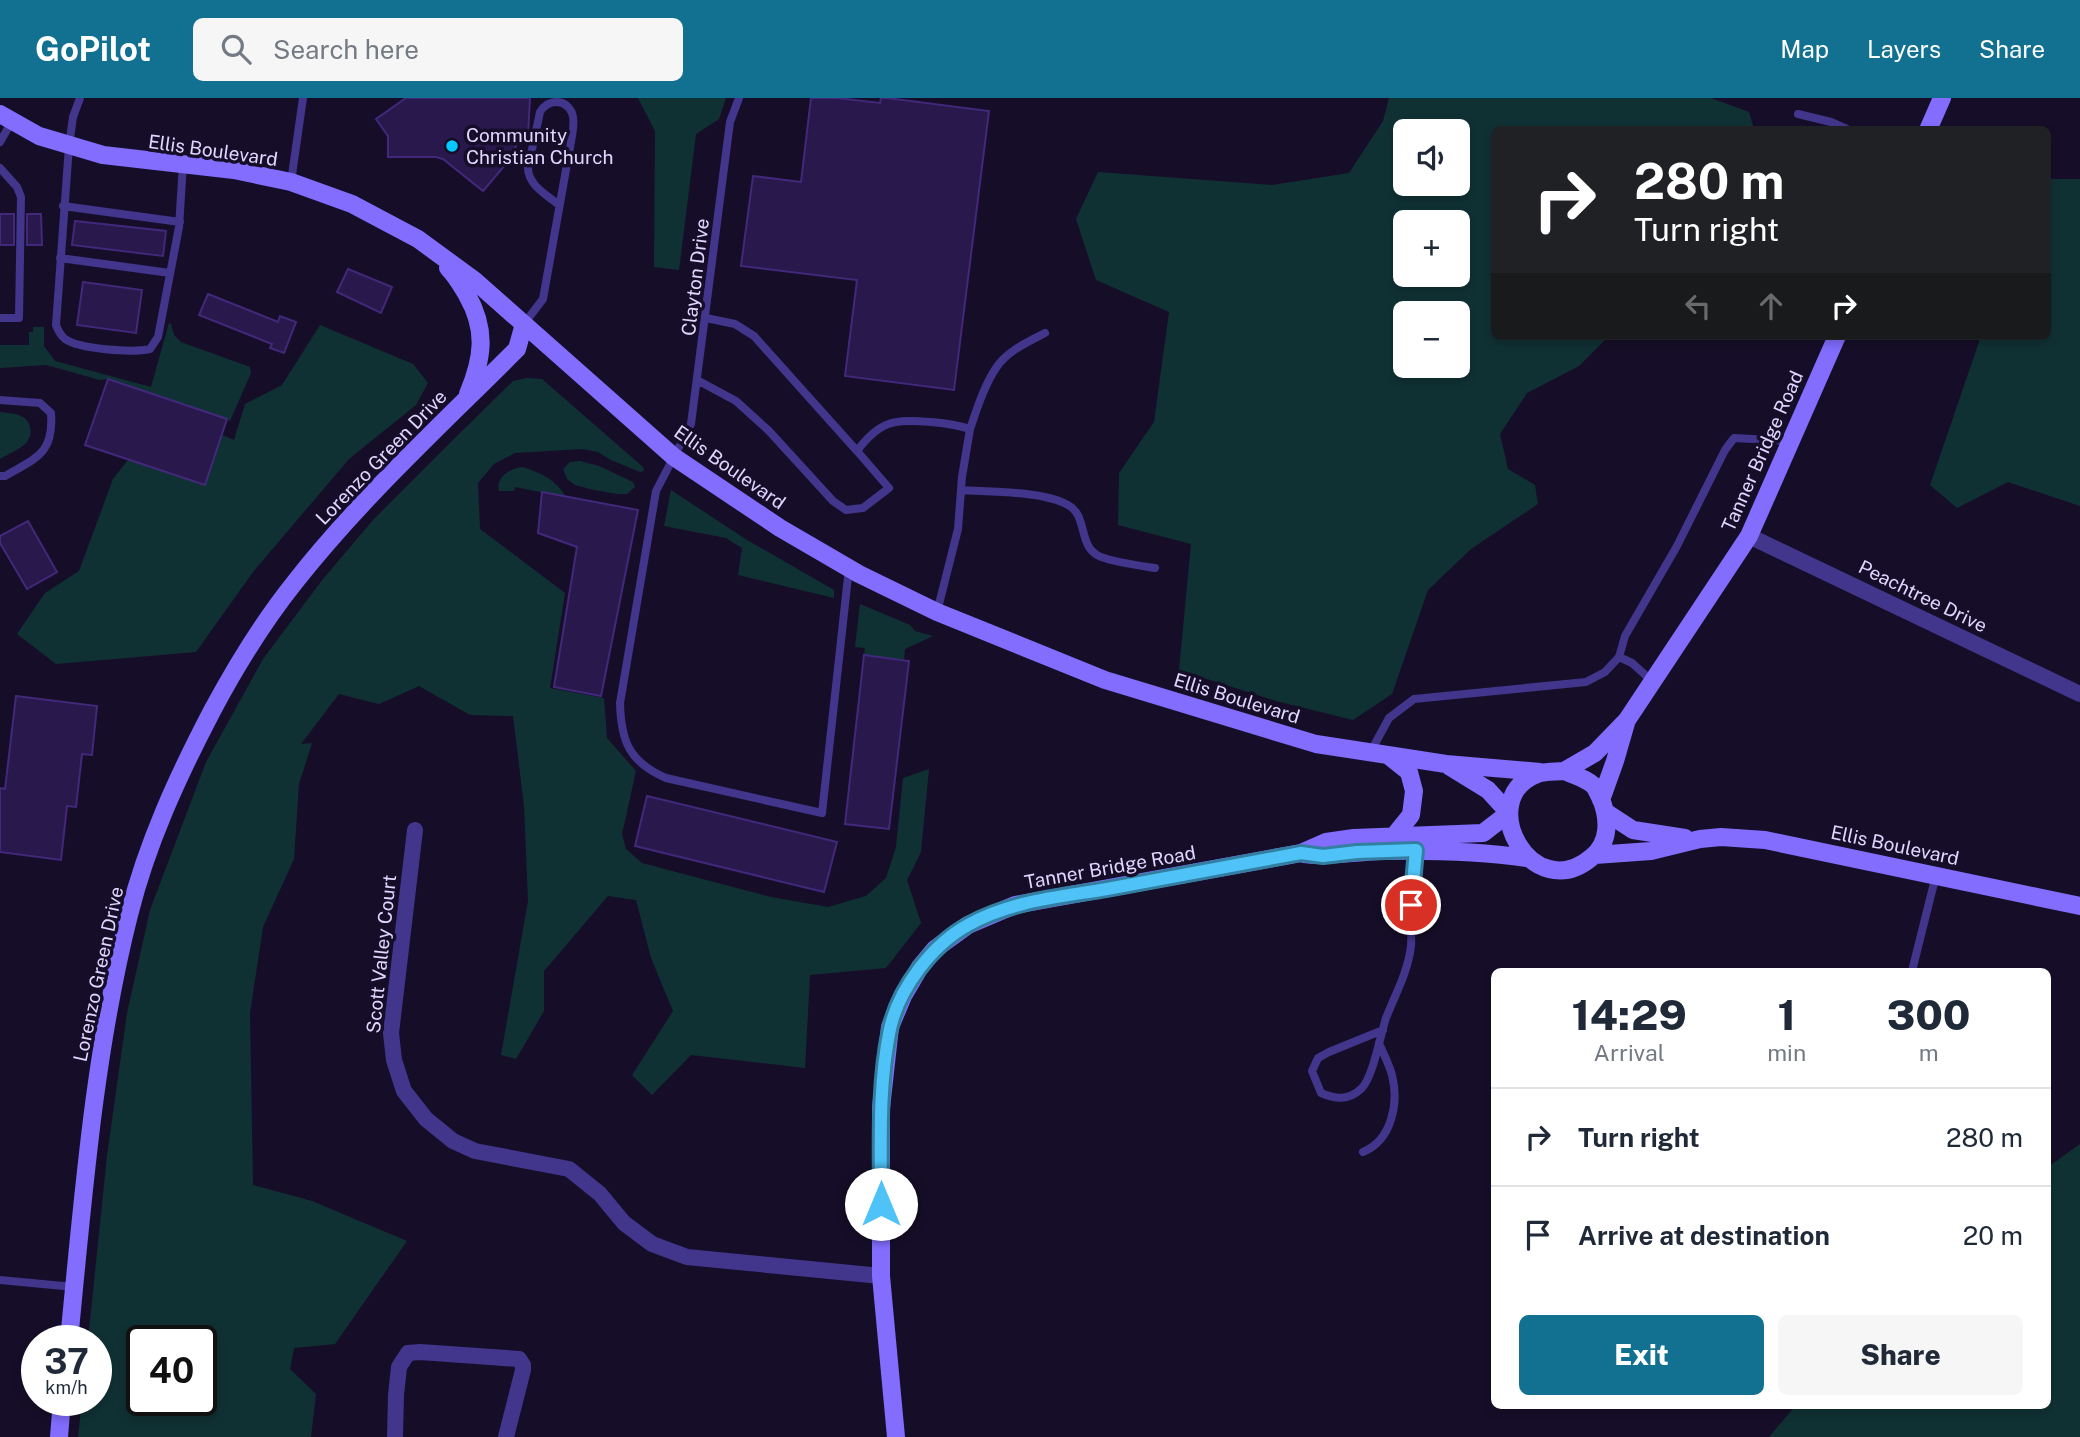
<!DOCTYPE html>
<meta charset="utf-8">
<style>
:root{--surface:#fff;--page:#f6f6f7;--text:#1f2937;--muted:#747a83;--line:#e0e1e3;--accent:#127191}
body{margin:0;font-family:"Public Sans",sans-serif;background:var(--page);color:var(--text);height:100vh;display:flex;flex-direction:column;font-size:26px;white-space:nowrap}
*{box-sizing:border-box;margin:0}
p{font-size:23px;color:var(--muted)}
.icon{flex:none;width:38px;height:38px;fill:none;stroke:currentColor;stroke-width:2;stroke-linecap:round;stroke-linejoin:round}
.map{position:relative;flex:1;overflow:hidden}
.details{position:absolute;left:1491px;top:870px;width:560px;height:441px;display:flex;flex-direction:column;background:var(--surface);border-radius:10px;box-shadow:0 4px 10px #0003}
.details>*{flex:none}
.banner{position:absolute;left:1491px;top:28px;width:560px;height:214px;border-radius:10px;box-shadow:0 4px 10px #0003;background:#202124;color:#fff;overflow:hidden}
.controls{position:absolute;left:1393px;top:21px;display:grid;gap:14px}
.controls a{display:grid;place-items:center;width:77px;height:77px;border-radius:10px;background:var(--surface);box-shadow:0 4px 10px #0003;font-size:35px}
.speed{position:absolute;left:21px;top:1227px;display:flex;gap:14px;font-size:35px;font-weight:700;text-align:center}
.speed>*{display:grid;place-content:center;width:91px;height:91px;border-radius:50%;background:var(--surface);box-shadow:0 4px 10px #0003;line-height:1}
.speed small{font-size:18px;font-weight:400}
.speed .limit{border:4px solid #111;border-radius:10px;background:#fff;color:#111}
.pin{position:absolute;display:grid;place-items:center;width:60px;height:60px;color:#fff;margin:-30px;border:4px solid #fff;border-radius:50%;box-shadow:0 2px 7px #0007}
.me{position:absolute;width:77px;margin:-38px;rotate:0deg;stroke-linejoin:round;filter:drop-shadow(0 0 5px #0008)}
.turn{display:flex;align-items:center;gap:24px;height:147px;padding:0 28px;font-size:32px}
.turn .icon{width:91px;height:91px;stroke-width:2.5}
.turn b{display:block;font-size:49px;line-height:60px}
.lanes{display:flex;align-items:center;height:66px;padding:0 28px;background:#0003;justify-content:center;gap:35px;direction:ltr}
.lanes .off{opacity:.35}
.eta{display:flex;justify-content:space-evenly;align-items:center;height:119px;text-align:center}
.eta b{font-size:42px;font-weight:800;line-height:49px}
.button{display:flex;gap:14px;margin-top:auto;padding:14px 28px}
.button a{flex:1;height:80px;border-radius:10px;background:var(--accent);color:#fff;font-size:28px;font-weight:800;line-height:80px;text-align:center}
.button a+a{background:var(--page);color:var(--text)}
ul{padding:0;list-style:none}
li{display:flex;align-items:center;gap:21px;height:98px;padding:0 28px;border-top:2px solid var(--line)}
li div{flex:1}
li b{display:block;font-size:26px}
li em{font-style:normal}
header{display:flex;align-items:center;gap:42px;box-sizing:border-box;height:98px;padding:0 35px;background:var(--accent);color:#fff}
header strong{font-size:33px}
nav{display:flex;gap:38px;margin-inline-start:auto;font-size:24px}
.search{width:490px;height:63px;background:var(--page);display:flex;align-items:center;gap:18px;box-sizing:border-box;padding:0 24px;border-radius:10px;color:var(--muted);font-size:26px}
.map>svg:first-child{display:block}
</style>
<header>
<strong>GoPilot</strong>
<div class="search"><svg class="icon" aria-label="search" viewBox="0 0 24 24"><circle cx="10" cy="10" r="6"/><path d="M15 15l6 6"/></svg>Search here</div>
<nav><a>Map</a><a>Layers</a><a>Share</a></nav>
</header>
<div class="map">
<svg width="2080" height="1339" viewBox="0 0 2080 1339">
<rect width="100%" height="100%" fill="#160e29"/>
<path fill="#103134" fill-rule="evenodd" d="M 638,0 L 726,0 L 719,21 L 696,36 L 679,172 L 654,169 L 655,33 Z
M 1389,0 L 1711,0 L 1749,14 L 1754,31 L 1494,32 L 1494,238 L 1609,238 L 1579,268 L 1527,295 L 1500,336 L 1508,371 L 1535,387 L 1538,406 L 1471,451 L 1428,492 L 1392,596 L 1353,622 L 1276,603 L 1179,572 L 1191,446 L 1118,427 L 1119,375 L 1154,324 L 1169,214 L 1096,182 L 1076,121 L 1098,74 L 1272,87 L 1349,75 L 1383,23 ZM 1405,33 L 1458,33 L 1458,86 L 1405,86 ZM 1405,124 L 1458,124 L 1458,177 L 1405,177 ZM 1405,215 L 1458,215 L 1458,268 L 1405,268 Z
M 2048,81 L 2080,81 L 2080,408 L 2008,384 L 1957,410 L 1930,387 L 1981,238 L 2048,238 Z
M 169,225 L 171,226 L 174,237 L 181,244 L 250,269 L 251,275 L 230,323 L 108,281 L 100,282 L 46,267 L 0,270 L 0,247 L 29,247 L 29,234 L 33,234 L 33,229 L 44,229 L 44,248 L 55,263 L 151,289 Z
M 320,227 L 413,266 L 428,285 L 416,307 L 349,361 L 253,474 L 196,554 L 56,566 L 17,536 L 45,495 L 79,473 L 113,381 L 128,362 L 205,387 L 222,337 L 234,342 L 245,306 L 282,287 Z
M 527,280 L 542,281 L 643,369 L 644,373 L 640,374 L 611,362 L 598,354 L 582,351 L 515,355 L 494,366 L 478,385 L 480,431 L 565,495 L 550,590 L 604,600 L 607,640 L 636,673 L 622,736 L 626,751 L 642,765 L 771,799 L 828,809 L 866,798 L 886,780 L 896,749 L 903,680 L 929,671 L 921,754 L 907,782 L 921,825 L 886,870 L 810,877 L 805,970 L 691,957 L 652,997 L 632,977 L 673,913 L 651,860 L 636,802 L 608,798 L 544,873 L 544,913 L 516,961 L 501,957 L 528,803 L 524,708 L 513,618 L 470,617 L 419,588 L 379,606 L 339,596 L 301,646 L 312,645 L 299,686 L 294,761 L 263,829 L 250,915 L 253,1087 L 312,1103 L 407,1143 L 335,1246 L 294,1250 L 290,1271 L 316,1296 L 311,1339 L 78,1339 L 82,1302 L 96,1302 L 96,1242 L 88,1242 L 107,1058 L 127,915 L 150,812 L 206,664 L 263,561 L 323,481 L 373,422 L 463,332 L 513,283 ZM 142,1242 L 201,1242 L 201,1302 L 142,1302 Z
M 0,314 C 7,315 17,315 23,319 C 32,325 33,338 26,345 C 19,352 8,356 0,361 Z
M 580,363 L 599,368 L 633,384 L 635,389 L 627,396 L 618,396 L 594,392 L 575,387 L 567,381 L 563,371 L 570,364 Z
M 522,369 C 540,374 556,382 566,399 L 515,389 L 514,393 L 499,393 C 496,379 509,371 522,369 Z
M 671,392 L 747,442 L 834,492 L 834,500 L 738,477 L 742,450 L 726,440 L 664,428 Z
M 860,506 L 910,527 L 915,533 L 933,538 L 905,551 L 904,562 L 864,557 L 865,550 L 855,549 Z
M 2080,1046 L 2080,1339 L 1769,1339 L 1796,1307 L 2048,1307 L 2048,1069 Z"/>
<path fill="#29184c" stroke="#42287a" stroke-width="2" d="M 406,0 L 530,0 L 528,37 L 521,36 L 511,60 L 483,93 L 443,61 L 436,59 L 388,59 L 388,38 L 376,21 Z
M 811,0 L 837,0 L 880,5 L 881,0 L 887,0 L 989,13 L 954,292 L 845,278 L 857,182 L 741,168 L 753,78 L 801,84 Z
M 0,116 L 14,116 L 14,147 L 0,147 Z
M 27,116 L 41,116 L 42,147 L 27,147 Z
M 75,123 L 166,133 L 163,158 L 72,147 Z
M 348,171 L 392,189 L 381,215 L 337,194 Z
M 83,184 L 142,192 L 136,235 L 77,227 Z
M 208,196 L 278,224 L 280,218 L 296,224 L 284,255 L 270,250 L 272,246 L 199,217 Z
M 108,281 L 227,321 L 205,387 L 85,347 Z
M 542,394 L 638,412 L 601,598 L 554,589 L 577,449 L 538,435 Z
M 28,423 L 57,474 L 27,491 L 0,445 L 0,438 Z
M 864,557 L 909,563 L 889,731 L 845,726 Z
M 16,598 L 97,608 L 92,657 L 82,656 L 76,709 L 67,708 L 61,762 L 0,754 L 0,690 L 5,691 Z
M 647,698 L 837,744 L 824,794 L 635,748 Z"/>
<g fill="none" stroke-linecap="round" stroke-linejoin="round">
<path stroke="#42358c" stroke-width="8" d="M 80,0 L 73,19 L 69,48 L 56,227 C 58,232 60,237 65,241 C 79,251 132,255 150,251 L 158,239 L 179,129 L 183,66
M 739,0 L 730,24 L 691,326 L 656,393 L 620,605 C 621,643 629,664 666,680 L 822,715 L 849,470
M 1798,16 L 1831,24 L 1849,32
M 0,44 L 12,23
M 0,70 L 17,89 L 21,99 L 19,220 L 0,220
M 291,84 L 303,0
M 63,108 L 180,124
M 60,160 L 170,175
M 706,220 L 735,226 L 754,238 L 857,353 C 880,322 895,321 931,324 C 945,325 957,327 970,331 L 962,379 L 958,431 L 937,514
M 524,226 L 543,201 L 572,38 C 573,31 575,22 572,15 C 565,0 548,1 540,14 L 528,70 C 528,87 547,97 559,107
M 697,282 L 736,303 L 769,333 L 833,403 L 846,412 L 863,410 L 889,390 L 857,353
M 0,302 L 40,305 L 51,315 C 54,356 36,360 5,378 L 0,378
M 970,331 C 977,311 984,288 996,270 C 1007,253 1028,244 1045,235
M 961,392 C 990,394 1044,393 1068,407 C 1087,417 1079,447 1097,457 C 1106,463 1142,468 1155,470
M 1652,583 L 1632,565 L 1619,559 L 1625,538 L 1677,448 L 1725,352 L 1734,340 L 1791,343
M 1370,655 L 1389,620 L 1414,601 L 1586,584 L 1605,574 L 1619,559
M 1912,873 L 1936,777
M 1383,932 L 1329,954 L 1318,960 L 1312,973 L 1321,995 C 1335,1001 1348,1003 1361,991 C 1373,980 1380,938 1386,920 C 1395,897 1408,874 1411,848 C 1412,834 1410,819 1411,805 C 1412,787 1415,769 1416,751
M 1363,1054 C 1392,1042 1399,1005 1392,977 C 1389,966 1383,955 1379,945
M 0,1182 L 74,1189"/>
<path stroke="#42358c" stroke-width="16" d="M 1749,438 L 2080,596
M 415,732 L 391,935 L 394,962 L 404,993 L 426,1021 L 453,1043 L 475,1053 L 569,1071 L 600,1096 L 624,1125 L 652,1146 L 687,1159 L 881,1178
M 395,1339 L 396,1297 L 399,1269 L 408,1255 L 420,1254 L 519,1261 L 523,1267 L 523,1272 L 506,1339"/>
<path stroke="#826dff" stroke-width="18" d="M 0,16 L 39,38 L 103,57 L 234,72 L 291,84 L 352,106 L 418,141 L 474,182 L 674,359 L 780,430 L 859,476 L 937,514 L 1105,582 L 1316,646 L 1446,666 L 1540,674
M 1928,32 L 1942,0
M 448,170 C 456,178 461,187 467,197 C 487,232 483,260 468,296
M 1389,658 L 1409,674 L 1414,693 L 1411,717 L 1394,738
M 1449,668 L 1488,692 L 1509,715
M 1564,673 L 1595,655 L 1627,622 L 1749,438 L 1837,238
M 1564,673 C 1574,677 1585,680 1593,687 C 1597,691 1598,696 1601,701 C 1609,721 1610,744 1592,759 C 1532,810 1473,701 1537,676 C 1545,673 1556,674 1564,673 Z
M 1601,702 L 1615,663 L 1626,625
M 1607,715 L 1633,732 L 1685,740
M 1304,756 C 1330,759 1355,754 1380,753 C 1430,752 1478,753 1527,760
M 1595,757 L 1651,753 L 1700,741 L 1721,739 L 1765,742 L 2080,808
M 69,1242 C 83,1101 94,955 129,817 C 147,745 178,678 212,613 C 236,568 263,524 295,484 C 361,400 441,327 517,251 L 524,226
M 59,1339 L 62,1302
M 896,1339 L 881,1178 L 881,1010 L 890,929 L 903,898 L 920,869 L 935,851 L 968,827 L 1015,807 L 1301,755 L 1326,744 L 1354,740 L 1483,735 L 1509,715"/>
</g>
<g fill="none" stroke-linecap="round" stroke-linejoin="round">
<g stroke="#337fa1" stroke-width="18">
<path id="route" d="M 881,1106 C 881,1048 878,988 890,931 C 899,890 932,847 968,827 C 1010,803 1060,799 1107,791 C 1171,779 1236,767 1301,755 L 1323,758 L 1357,754 L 1416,752 L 1411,807"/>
</g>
<use href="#route" stroke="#4fc3f7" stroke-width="12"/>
</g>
<circle fill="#02c9ff" stroke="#160e29" stroke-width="2.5" cx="452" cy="48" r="7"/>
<g text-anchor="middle" stroke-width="7" stroke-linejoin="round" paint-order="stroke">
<g font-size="19" fill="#e0d6ff" stroke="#160e29" text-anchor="start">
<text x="466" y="44">Community<tspan x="466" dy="22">Christian Church</tspan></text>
</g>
<g font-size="19" fill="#e0d6ff" stroke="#160e29">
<text transform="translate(213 52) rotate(8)" y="7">Ellis Boulevard</text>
<text transform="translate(695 179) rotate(-83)" y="7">Clayton Drive</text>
<text transform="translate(1762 353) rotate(-66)" y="7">Tanner Bridge Road</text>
<text transform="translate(381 359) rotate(-46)" y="7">Lorenzo Green Drive</text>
<text transform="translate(730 369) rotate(35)" y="7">Ellis Boulevard</text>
<text transform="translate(1923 498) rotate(26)" y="7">Peachtree Drive</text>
<text transform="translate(1237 600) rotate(17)" y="7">Ellis Boulevard</text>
<text transform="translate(1895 747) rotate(12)" y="7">Ellis Boulevard</text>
<text transform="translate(1110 769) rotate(-10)" y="7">Tanner Bridge Road</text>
<text transform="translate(381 856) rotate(-84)" y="7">Scott Valley Court</text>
<text transform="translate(98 876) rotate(-78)" y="7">Lorenzo Green Drive</text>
</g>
</g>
</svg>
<div class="controls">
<a><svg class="icon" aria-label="sound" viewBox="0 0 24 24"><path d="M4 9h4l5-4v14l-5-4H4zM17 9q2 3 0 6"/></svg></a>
<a>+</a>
<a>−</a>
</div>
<div class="speed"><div>37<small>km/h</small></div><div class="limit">40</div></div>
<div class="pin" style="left:1411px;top:807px;background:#d93025"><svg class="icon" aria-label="arrive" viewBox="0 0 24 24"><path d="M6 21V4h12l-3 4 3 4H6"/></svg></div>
<svg class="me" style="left:881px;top:1106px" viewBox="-20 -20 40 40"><circle r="19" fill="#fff"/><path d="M0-13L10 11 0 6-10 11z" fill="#4fc3f7"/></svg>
<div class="banner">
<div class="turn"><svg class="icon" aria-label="right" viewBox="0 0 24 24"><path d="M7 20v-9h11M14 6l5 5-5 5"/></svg><div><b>280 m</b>Turn right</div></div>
<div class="lanes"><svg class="icon off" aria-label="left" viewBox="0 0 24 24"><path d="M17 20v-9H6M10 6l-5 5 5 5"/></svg><svg class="icon off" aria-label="ahead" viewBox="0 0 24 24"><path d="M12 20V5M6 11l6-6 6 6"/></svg><svg class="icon" aria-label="right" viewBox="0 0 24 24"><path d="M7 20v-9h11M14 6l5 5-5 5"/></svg></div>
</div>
<section class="details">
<div class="eta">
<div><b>14:29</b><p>Arrival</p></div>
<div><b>1</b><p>min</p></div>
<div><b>300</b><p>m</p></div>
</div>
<ul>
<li><svg class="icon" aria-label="right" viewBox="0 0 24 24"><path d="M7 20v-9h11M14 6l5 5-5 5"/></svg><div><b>Turn right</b></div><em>280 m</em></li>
<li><svg class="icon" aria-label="arrive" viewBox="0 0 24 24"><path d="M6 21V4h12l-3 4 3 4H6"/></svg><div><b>Arrive at destination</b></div><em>20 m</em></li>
</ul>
<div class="button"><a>Exit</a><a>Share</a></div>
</section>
</div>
